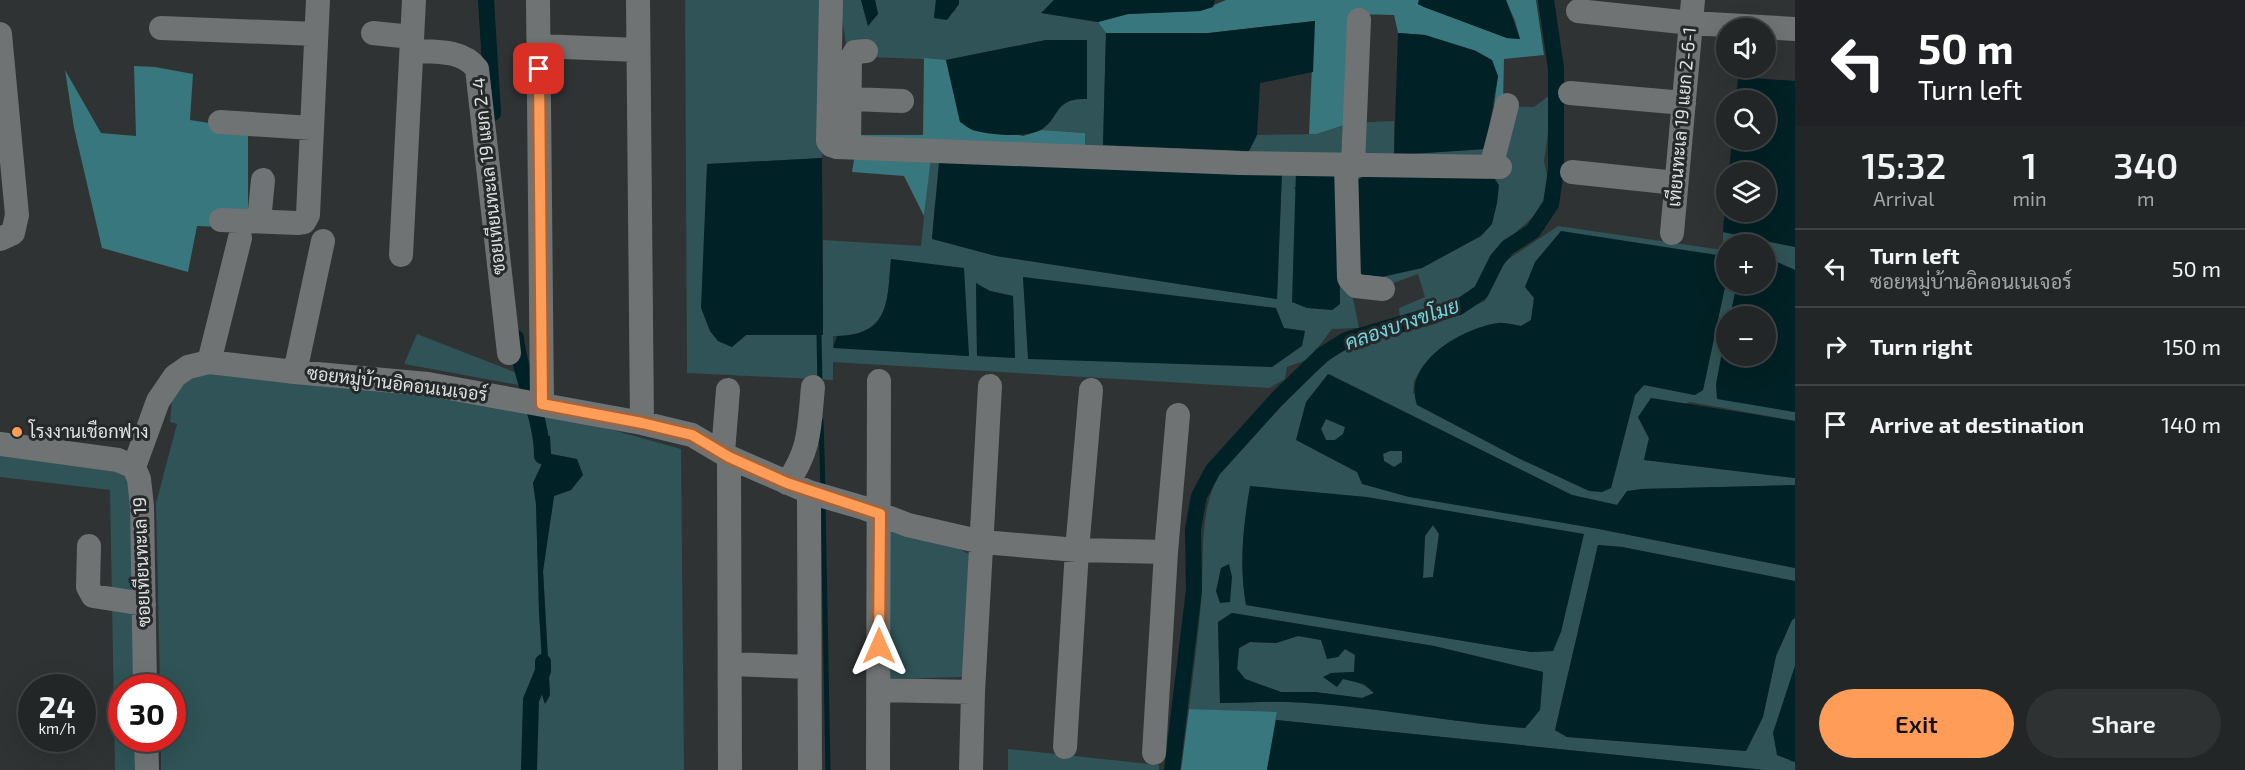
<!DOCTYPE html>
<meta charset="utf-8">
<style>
:root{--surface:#232626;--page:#2f3232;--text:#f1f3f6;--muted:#a3a5a7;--line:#404343;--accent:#fe9c58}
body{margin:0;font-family:"Exo 2",Sarabun,sans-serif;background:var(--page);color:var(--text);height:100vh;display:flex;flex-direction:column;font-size:22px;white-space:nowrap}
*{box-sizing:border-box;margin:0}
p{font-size:20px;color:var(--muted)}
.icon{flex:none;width:33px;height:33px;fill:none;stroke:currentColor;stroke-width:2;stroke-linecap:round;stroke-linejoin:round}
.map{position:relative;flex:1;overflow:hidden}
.side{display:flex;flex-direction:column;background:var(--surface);width:450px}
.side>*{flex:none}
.guide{background:#202124;color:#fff;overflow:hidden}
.tools{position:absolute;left:1716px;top:18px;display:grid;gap:12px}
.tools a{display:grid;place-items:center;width:60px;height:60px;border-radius:50%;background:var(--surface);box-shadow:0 6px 24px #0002,0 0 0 2px var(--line);font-size:30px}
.speed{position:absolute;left:18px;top:674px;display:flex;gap:12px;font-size:30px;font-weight:700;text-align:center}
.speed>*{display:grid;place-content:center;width:78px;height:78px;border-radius:50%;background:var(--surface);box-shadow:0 6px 24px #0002,0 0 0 2px var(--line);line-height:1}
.speed small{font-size:15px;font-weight:400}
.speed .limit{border:9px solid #d22;background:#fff;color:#111}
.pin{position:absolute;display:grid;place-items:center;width:51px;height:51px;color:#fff;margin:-26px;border-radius:12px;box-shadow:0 3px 9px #0006}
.me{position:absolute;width:66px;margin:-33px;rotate:0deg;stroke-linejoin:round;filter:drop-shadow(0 0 4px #0008)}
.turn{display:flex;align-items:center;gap:21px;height:126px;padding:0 24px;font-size:27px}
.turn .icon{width:78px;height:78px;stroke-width:2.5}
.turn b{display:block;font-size:42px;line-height:51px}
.eta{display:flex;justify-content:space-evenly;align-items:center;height:102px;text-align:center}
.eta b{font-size:36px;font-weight:600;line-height:42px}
.cta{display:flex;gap:12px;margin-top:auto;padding:12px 24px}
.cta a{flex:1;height:69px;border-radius:36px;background:var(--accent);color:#111;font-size:24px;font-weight:600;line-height:69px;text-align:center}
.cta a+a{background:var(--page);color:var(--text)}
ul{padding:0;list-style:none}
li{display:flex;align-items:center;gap:18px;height:78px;padding:0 24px;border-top:2px solid var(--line)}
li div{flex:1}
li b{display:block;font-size:22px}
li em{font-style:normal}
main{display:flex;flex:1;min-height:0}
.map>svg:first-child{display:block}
</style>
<main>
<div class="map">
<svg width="1795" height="770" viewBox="0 0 1795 770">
<rect width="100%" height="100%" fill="#2f3333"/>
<path fill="#2f5356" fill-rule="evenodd" d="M 685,0 L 826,0 L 822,158 L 707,164 L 710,331 L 718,341 L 732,347 L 746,335 L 823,335 L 823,240 L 921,246 L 932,140 L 1085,133 L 1042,130 L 1061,106 L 1074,98 L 1046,40 L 946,60 L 870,57 L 846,44 L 839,0 L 861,0 L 868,25 L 878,14 L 875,0 L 936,0 L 934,18 L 955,11 L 959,0 L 1054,0 L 1042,13 L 1098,22 L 1106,33 L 1103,145 L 1249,151 L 1257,135 L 1317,134 L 1350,123 L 1394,121 L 1394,155 L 1485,149 L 1494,106 L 1534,107 L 1551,94 L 1551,112 L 1544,161 L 1548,180 L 1545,201 L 1535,215 L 1503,244 L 1476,290 L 1444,307 L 1400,318 L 1399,308 L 1425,297 L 1418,274 L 1353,298 L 1359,328 L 1332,329 L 1309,359 L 1287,367 L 1285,379 L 1269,388 L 833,362 L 833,380 L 687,373 ZM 1282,171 L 1277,299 L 996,256 L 932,238 L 935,202 ZM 1294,187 L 1339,188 L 1340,304 ZM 891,259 L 969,356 L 833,347 L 833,336 C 890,336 887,304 891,259 ZM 1023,278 L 1284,328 L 1305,331 L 1029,359 ZM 976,284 L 990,291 L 1013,296 L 1015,358 L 977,356 Z
M 1558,226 L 1723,250 L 1723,232 L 1795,247 L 1795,270 L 1766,257 L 1766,244 L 1726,244 L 1726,258 L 1717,255 L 1534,298 L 1531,320 L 1521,326 L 1501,323 L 1424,365 L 1414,381 L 1413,393 L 1611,488 L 1635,395 L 1644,385 L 1694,395 L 1703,390 L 1726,282 L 1726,284 L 1737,284 L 1730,316 L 1726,316 C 1726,344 1715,371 1717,398 L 1795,412 L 1795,421 L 1690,402 L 1638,417 L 1649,439 L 1644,460 L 1795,478 L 1795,485 L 1641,489 L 1617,505 L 1572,495 L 1329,374 L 1317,451 L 1357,472 L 1599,529 L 1795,568 L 1795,581 L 1787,580 L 1622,547 L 1598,545 L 1555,730 L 1567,737 L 1746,751 L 1763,717 L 1776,656 L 1792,620 L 1795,618 L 1795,666 L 1773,733 L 1790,761 L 1795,762 L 1795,770 L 1764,770 L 1276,720 L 1277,713 L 1189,709 C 1193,674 1198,638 1201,603 C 1205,552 1197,515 1222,467 L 1311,376 L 1338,353 L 1367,342 L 1435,324 L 1485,301 L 1501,264 ZM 1251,487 L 1583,534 L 1553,651 L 1531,652 L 1246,605 C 1239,564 1243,528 1251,487 ZM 1232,613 L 1434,646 L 1543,672 L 1540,709 L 1525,728 C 1446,722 1368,705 1288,702 C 1266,701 1243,703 1220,703 L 1218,622 Z
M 417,334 L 525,376 L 524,386 L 404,364 Z
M 206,373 L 427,389 L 591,424 L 681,449 L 684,770 L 161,770 L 161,738 L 172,738 L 172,687 L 160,687 L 156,503 L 177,424 L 170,422 L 172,399 L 182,378 ZM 542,436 L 550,454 L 577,459 L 571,490 L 554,496 L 543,571 L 550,695 L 546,703 L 538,683 L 530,682 L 542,662 L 539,611 L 536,504 L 533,483 L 541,466 Z
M 1326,419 L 1345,427 L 1344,434 L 1335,440 L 1326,440 L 1321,429 Z
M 1390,451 L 1402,451 L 1402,462 L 1394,467 L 1384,461 L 1383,453 Z
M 0,454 L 121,468 L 130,476 L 135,687 L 122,687 L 122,738 L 136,738 L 137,770 L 115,770 L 110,490 L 0,477 Z
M 1433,525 L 1439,534 L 1433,577 L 1423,578 L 1425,536 Z
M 899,528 L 951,544 L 970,555 L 964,677 L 883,679 L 886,531 Z
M 1298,636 L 1321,640 L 1328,658 L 1345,649 L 1355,655 L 1354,672 L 1331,673 C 1346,680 1362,681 1374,693 L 1362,698 L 1315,692 L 1281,692 L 1245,679 L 1237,669 L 1239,648 L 1250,642 L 1276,643 Z
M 1008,749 L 1159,765 L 1159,770 L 1008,770 Z"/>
<path fill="#37777d" d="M 1226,0 L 1419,0 L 1418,4 L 1424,7 L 1507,38 L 1520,39 L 1515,21 L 1506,0 L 1536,0 L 1544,55 L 1504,59 L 1503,106 L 1494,106 L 1498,76 L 1476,51 L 1425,35 L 1398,33 L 1394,15 L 1354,14 L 1350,123 L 1317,134 L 1309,134 L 1314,21 L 1209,33 L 1106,33 L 1098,22 L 1128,14 L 1200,11 Z
M 924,58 L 946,60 L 960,121 L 1023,136 L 1042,130 L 1085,133 L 1085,150 L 933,140 L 924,216 L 904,176 L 852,172 L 858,135 L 923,135 Z
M 134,66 L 155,67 L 193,74 L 190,120 L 248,129 L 248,228 L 197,226 L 188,272 L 102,248 L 74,128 L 65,70 L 101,133 L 136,136 Z
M 1189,709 L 1277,712 L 1267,770 L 1181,770 Z"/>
<path fill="#002125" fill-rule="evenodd" d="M 861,0 L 875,0 L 878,14 L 868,26 Z
M 936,0 L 959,0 L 959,4 L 947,20 L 934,18 Z
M 1054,0 L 1215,0 L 1213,7 L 1200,11 L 1128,14 L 1098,22 L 1041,13 Z
M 1419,0 L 1506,0 L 1520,39 L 1507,38 L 1424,7 L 1418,4 Z
M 1315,21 L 1313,72 L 1260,83 L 1257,135 L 1249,151 L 1103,145 L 1106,33 L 1209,33 Z
M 1398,33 L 1425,35 L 1476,51 L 1492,60 L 1498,76 L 1485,149 L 1394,155 Z
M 1046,40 L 1087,40 L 1087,99 C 1053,97 1060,120 1040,130 C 1025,138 992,135 976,131 C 970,130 965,125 960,122 L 946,60 Z
M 1738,77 L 1795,81 L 1795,247 L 1723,232 L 1726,196 L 1726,212 L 1766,212 L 1766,172 L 1729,172 L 1732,140 L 1766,140 L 1766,100 L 1736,100 Z
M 822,158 L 823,335 L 746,335 L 732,347 L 718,341 L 710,331 L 701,308 L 707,164 Z
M 939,162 L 1282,171 L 1277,299 L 996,256 L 932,239 Z
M 1338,169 L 1340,304 L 1332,310 L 1307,308 L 1292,302 L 1296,172 Z
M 1369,172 L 1490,172 L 1499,185 L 1497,203 L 1492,224 L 1481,236 L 1422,268 L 1382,277 L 1360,274 L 1355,182 Z
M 1561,231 L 1717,255 L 1726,258 L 1726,282 L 1703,390 L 1695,395 L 1644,385 L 1635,395 L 1611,488 L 1602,492 L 1589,491 L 1518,458 L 1417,405 C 1402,362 1463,328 1498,323 C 1505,322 1514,325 1521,326 L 1531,320 L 1534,298 L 1525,287 L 1535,262 Z
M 1766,257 L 1795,270 L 1795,412 L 1717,399 L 1716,384 L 1726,334 L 1726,356 L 1766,356 L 1766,316 L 1730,316 L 1737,284 L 1766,284 Z
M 891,259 L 964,268 L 969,356 L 833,348 L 837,336 C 891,335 887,300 891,259 Z
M 1023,277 L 1276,308 L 1284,328 L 1305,331 L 1302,346 L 1272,367 L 1028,359 Z
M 976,283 L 990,291 L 1013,296 L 1015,358 L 977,356 Z
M 1328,374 L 1572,495 L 1617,505 L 1627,491 L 1641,489 L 1795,485 L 1795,568 L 1599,529 L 1409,497 L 1362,484 L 1357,472 L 1296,440 L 1306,402 ZM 1326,419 L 1345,427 L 1343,434 L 1335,440 L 1326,440 L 1321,429 ZM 1390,451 L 1402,451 L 1402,462 L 1394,467 L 1384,461 L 1383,454 Z
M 1651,398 L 1795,421 L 1795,478 L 1644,460 L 1649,438 L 1638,417 Z
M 542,435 L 550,436 L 551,454 L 577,459 L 583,475 L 571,490 L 554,496 L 543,571 L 550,695 L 545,704 L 538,683 L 530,682 L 542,661 L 539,611 L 536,504 L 533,483 L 541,466 Z
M 1250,486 L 1367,497 L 1584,534 L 1561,632 L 1553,651 L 1531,652 L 1246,605 C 1239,564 1243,527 1250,486 ZM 1433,525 L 1439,534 L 1433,577 L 1423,578 L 1425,536 Z
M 1598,545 L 1622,547 L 1795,581 L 1795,618 L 1792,620 L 1776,656 L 1763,717 L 1746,751 L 1567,737 L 1555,730 Z
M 1229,564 L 1232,577 L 1230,602 L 1220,603 L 1216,591 L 1221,568 Z
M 1232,613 L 1434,646 L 1543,672 L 1540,710 L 1525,728 C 1446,722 1368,705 1288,702 C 1266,701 1242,703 1220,703 L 1218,622 ZM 1298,636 L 1321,640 L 1327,659 L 1338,657 L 1345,649 L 1355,655 L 1354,672 L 1331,673 L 1323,677 L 1337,687 L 1343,679 L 1364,684 L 1374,693 L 1362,698 L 1315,692 L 1281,692 L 1245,679 L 1237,669 L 1239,648 L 1250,642 L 1276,643 Z
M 1795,666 L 1795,762 L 1777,755 L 1773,733 Z
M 1276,720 L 1764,770 L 1267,770 Z"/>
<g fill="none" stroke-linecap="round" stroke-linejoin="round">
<path stroke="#002125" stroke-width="5" d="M 819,335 L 820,384
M 821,421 L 823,489
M 823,502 L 828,770"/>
<path stroke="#002125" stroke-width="16" d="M 486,0 L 493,113
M 516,338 C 520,379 542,415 542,456
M 529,770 L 531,700 L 543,671 L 543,662
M 1172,770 L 1194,590 L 1193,529 L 1199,496 L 1213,470 L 1276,400 L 1322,355 L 1346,340 L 1459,307 L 1481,292 L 1497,260 L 1508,247 L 1533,231 L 1551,204 L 1556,170 L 1556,68 L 1546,0"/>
<path stroke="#6f7374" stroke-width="24" d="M 538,0 L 542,404
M 638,0 L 642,423
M 831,0 L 828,141 L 831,145 L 837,147 L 1240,163 L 1500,167
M 1578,11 L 1691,23 L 1795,29
M 161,28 L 316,34
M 373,33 L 412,37
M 0,34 L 17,215 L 13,233 L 0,239
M 539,46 L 638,50
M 412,51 C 434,52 463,49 477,69 L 509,353
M 1570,93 L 1684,103
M 851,99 L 902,101
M 220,122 L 311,128
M 849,147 L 850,61 L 855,52 L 866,51
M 1346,165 L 1349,278 L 1356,286 L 1383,289
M 1353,165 L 1359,20
M 1491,167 L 1507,105
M 1572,172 L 1676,183
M 221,220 L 297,223 L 304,222 L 308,215 L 318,0
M 259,221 L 263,180
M 1672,233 L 1693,0
M 401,255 L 414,0
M 209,362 L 240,238
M 295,372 L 323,241
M 0,444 L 118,460 L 134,467 L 139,479 L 142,506 L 145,687
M 723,452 L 728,390
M 729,457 L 730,770
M 134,467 L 158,401 L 175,376 L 188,367 L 209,362 L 295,372 L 428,384 L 642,423 L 692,435 L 729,457 L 809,492 L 864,508 L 908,525 L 982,542 L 1077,550 L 1166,552
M 787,483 C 811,449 809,427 813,387
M 809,492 L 810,770
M 89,546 L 88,587 L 93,596 L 144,604
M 730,664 L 809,667
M 878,690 L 973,692
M 146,738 L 147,770
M 1065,747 L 1077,550 L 1091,390
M 1154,753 L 1166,552 L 1178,415
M 878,770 L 879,381
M 971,770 L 973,692 L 990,386"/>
</g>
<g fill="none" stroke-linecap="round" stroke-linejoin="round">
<g stroke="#a56539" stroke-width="15">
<path id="route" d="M 539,69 L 542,404 L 642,423 L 692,435 L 729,457 L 787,483 L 880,514 L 879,646"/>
</g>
<use href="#route" stroke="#fe9c58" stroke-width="10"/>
</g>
<circle fill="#fe9c58" stroke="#26292a" stroke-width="2" cx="17" cy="432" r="6"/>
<g text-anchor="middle" stroke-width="6" stroke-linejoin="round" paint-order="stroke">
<g font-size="18" fill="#dfe2e2" stroke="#26292a">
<text transform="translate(1682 117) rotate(-85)" y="6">เทียนทะเล 19 แยก 2-6-1</text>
<text transform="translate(489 176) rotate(-96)" y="6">ซอยเทียนทะเล 19 แยก 2-4</text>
<text transform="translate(397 384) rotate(7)" y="6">ซอยหมู่บ้านอิคอนเนเจอร์</text>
<text transform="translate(142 562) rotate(-92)" y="6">ซอยเทียนทะเล 19</text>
</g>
<g font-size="18" fill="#dfe2e2" stroke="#26292a" text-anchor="start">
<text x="29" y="438">โรงงานเชือกฟาง</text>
</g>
<g font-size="20" font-style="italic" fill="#71d6e0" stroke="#26292a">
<text transform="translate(1402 324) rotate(-19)" y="7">คลองบางขโมย</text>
</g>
</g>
</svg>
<div class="tools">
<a><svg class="icon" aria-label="sound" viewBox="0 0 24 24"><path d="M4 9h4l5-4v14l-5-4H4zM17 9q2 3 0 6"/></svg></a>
<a><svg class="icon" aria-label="search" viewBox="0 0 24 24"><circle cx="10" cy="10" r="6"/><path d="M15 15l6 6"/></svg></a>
<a><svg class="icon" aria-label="layers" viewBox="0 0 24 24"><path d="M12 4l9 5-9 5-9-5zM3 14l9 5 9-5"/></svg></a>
<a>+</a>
<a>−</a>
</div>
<div class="speed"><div>24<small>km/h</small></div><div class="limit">30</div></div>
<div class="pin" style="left:539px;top:69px;background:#d93025"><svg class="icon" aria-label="arrive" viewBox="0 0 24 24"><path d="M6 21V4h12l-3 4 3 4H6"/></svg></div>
<svg class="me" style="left:879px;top:646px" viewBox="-20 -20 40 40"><path d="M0-17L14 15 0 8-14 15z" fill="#fe9c58" stroke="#fff" stroke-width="4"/></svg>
</div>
<section class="side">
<div class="guide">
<div class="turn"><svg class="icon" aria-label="left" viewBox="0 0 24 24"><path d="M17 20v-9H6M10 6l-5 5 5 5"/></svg><div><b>50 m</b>Turn left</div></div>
</div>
<div class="eta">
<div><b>15:32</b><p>Arrival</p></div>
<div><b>1</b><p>min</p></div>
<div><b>340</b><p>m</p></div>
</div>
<ul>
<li><svg class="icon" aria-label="left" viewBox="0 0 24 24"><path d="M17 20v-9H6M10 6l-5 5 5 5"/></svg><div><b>Turn left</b><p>ซอยหมู่บ้านอิคอนเนเจอร์</p></div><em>50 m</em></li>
<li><svg class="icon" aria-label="right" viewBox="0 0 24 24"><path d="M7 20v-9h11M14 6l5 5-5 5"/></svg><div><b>Turn right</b></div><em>150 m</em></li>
<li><svg class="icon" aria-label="arrive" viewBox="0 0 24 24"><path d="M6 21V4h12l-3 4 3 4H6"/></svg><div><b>Arrive at destination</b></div><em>140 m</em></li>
</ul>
<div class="cta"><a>Exit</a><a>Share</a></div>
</section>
</main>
